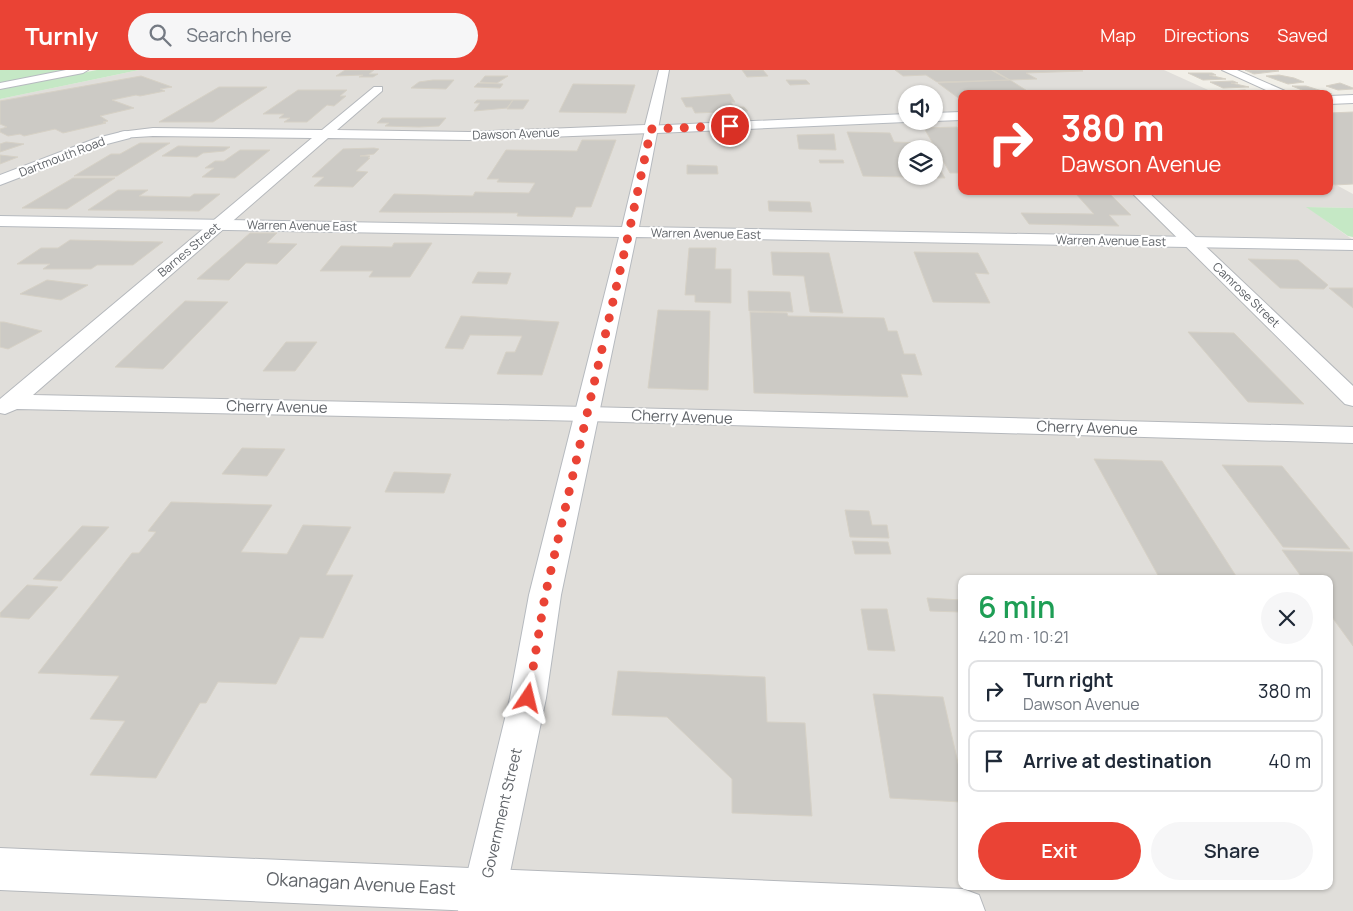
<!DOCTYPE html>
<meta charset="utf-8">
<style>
:root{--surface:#fff;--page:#f6f6f7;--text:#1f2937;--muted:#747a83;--line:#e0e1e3;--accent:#ea4335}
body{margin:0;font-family:Manrope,sans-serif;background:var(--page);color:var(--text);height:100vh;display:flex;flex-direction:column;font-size:19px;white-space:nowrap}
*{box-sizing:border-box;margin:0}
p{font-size:16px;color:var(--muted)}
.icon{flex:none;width:28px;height:28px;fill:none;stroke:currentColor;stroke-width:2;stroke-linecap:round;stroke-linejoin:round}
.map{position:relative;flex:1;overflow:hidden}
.side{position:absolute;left:958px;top:505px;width:375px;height:315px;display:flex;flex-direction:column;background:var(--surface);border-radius:10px;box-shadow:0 1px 4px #0004}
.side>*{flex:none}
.hud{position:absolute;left:958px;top:20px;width:375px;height:105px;border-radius:10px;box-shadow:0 1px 4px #0004;background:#ea4335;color:#fff;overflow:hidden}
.controls{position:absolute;left:898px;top:15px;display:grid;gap:10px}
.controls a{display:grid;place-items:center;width:45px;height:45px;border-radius:50%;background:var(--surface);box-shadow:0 1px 4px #0004;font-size:25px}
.pin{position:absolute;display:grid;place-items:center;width:42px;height:42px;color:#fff;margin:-21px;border:2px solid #fff;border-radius:50%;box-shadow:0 1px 5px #0007}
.me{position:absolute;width:55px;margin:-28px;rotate:10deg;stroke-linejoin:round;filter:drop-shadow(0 0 4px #0008)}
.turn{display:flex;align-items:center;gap:18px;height:105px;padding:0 20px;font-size:22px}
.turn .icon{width:65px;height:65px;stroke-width:2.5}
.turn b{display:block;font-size:35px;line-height:42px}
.round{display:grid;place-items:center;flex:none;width:52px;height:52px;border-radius:26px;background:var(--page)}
.summary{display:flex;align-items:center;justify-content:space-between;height:85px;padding:0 20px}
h1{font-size:30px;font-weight:600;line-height:38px;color:#1e9e55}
.cta{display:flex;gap:10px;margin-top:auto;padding:10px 20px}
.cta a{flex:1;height:58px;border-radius:30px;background:var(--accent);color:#fff;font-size:20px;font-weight:600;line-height:58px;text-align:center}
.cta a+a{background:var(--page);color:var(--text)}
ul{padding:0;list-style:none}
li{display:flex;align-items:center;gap:15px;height:62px;margin:0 10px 8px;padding:0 10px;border:2px solid var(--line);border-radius:10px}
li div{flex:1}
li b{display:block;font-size:19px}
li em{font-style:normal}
header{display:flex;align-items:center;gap:30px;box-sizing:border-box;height:70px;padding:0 25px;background:var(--accent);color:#fff}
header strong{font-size:24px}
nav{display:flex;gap:28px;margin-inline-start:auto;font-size:18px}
.search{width:350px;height:45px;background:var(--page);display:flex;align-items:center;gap:12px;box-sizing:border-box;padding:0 18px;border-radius:28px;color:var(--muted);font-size:19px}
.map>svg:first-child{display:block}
</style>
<header>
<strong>Turnly</strong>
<div class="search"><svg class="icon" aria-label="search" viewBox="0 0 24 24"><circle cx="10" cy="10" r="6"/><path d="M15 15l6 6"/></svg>Search here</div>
<nav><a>Map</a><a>Directions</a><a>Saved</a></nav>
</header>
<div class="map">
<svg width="1353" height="841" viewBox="0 0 1353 841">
<rect width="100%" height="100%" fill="#f1efe8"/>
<path fill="#e0deda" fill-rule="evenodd" d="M 139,0 L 1164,0 L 1217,24 L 961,24 L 961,121 L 1329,121 L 1329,111 L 1353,124 L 1353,138 L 1307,137 L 1353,170 L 1353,841 L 0,841 L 0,29 ZM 906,24 L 934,24 L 934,51 L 906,51 ZM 906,79 L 934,79 L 934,106 L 906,106 ZM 961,509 L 1329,509 L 1329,816 L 961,816 Z"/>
<path fill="#c5e8c5" d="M 0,0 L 74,0 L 0,14 Z
M 97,0 L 139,0 L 0,29 L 0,19 Z
M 1306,137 L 1353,138 L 1353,167 L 1348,166 Z"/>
<path fill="#cccac5" stroke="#d6d1c6" d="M 345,0 L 374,0 L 369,4 L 378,4 L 373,7 L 359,7 L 363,5 L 336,6 Z
M 742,0 L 763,0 L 768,6 L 747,7 Z
M 895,0 L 991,0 L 1009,10 L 937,12 L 926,5 L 903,6 Z
M 993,0 L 1081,0 L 1083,1 L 1026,3 L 1037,9 L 1010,10 Z
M 1245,0 L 1275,0 L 1279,1 L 1254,4 Z
M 1188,3 L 1212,3 L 1216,5 L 1209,5 L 1226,9 L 1203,10 Z
M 1279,5 L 1294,8 L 1304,12 L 1288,14 L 1266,6 Z
M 141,6 L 172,17 L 160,19 L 165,21 L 140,26 L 136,25 L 112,30 L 134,38 L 100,46 L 108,51 L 103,52 L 106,53 L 63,63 L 55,59 L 24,66 L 20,64 L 8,66 L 0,62 L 0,59 L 7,57 L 0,54 L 0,31 Z
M 485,6 L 508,6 L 497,13 L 480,12 Z
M 433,10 L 454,10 L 446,19 L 411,18 L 419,12 Z
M 786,10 L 806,10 L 810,14 L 790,15 Z
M 1010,10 L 1032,24 L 961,24 L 961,30 L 938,13 Z
M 1233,11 L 1238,13 L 1231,13 L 1249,17 L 1223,18 L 1210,12 Z
M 478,13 L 503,14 L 500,18 L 474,17 Z
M 1340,13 L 1353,18 L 1353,19 L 1338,20 L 1326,16 Z
M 573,14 L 635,15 L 626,43 L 559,42 Z
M 1292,16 L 1306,16 L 1332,24 L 1312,24 Z
M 219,17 L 267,17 L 213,52 L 159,52 Z
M 298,20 L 347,20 L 340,26 L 346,26 L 334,36 L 327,35 L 307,52 L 284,52 L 290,48 L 279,48 L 284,44 L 263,44 Z
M 1245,20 L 1254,24 L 1237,24 L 1229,21 Z
M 730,24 L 735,32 L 731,32 L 734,37 L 744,37 L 748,41 L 695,43 L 692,37 L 686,37 L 681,28 Z
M 477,30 L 513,30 L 507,38 L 474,41 L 480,33 L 474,33 Z
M 513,30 L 529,30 L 523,39 L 507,39 Z
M 1353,42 L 1353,114 L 1335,115 L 1329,112 L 1329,43 Z
M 382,48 L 446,48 L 439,56 L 419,57 L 385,56 L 389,53 L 377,53 Z
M 957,57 L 961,64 L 961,103 L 950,103 L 924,58 Z
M 847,62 L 890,63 L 894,72 L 924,73 L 928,79 L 906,79 L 906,106 L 934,106 L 934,89 L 945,108 L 863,106 Z
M 834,64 L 836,80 L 799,79 L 797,65 Z
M 582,70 L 616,70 L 591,137 L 576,137 L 572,147 L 517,146 L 518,143 L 379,142 L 394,124 L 473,126 L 475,122 L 529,123 L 535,113 L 497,112 L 499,109 L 487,109 L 506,80 L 577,81 Z
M 6,72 L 24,74 L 0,82 L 0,74 Z
M 140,73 L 170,73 L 117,106 L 74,106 L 111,84 L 120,84 Z
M 178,76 L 230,77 L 224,81 L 203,83 L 197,87 L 162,86 Z
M 374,78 L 379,79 L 374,84 L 360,86 L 370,86 L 368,88 L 370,88 L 356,101 L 368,102 L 353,117 L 314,116 L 324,107 L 312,107 L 343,79 Z
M 240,80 L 270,80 L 235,108 L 202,107 L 214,98 L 205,98 L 215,91 L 224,91 Z
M 0,85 L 18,87 L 0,94 Z
M 819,90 L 843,90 L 844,93 L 820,93 Z
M 687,95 L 717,96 L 718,104 L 687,104 Z
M 73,108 L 115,108 L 67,139 L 22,138 Z
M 118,120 L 148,120 L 139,126 L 190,127 L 194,124 L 220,124 L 199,141 L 88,140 Z
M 1076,124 L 1110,124 L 1131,145 L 1109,145 L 1119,156 L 1029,154 L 1021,143 L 1094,144 Z
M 768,131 L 810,132 L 812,142 L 769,141 Z
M 250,163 L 277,163 L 267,173 L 297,174 L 277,194 L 246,193 L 229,210 L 197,209 Z
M 70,170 L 163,172 L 133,195 L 97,195 L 91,199 L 43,199 L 50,194 L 17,194 L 41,178 L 58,178 Z
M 394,173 L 432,173 L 410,207 L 369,207 L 373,201 L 320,201 L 341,176 L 392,177 Z
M 689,178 L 716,178 L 715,199 L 731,199 L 731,233 L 695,232 L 695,225 L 685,225 Z
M 771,182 L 829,183 L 843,243 L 810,242 L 804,206 L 773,205 Z
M 914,182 L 978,183 L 989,204 L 975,203 L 990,233 L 933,232 Z
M 1248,189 L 1298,190 L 1328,215 L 1324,219 L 1280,218 Z
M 478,202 L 511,203 L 507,214 L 472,213 Z
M 47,210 L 88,215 L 61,230 L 20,224 Z
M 1329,218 L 1353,218 L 1353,238 Z
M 748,221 L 790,222 L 793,242 L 749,241 Z
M 185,231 L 228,232 L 163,299 L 115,297 Z
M 658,240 L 710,241 L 708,320 L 648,318 Z
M 750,242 L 787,243 L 788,246 L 884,248 L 888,261 L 897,261 L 904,284 L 915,284 L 922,305 L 901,304 L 908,327 L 754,323 Z
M 461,246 L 559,252 L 542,305 L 497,304 L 506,282 L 515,282 L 522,266 L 470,265 L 463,279 L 445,278 Z
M 0,252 L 4,252 L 42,261 L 8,279 L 0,277 Z
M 1188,262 L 1234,263 L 1304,334 L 1248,332 Z
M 286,272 L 317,272 L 295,301 L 263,301 Z
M 242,378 L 285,379 L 267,406 L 222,404 Z
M 1094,389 L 1162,391 L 1238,509 L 1160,509 Z
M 1222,395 L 1282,396 L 1350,479 L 1283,477 Z
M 394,402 L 451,404 L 444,423 L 385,422 Z
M 171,432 L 272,435 L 241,482 L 287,484 L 303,455 L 351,457 L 326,505 L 353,505 L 323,568 L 300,567 L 276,614 L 218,612 L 206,633 L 200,633 L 156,708 L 90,705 L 125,651 L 90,649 L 119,606 L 38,603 L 132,483 L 139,483 L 156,462 L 148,461 Z
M 845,440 L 869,441 L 872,455 L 887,455 L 889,468 L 850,467 Z
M 82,456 L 109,457 L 61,511 L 33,509 Z
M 852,471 L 888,472 L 891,484 L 855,484 Z
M 1282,480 L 1353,482 L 1353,576 L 1329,543 L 1329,509 L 1303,509 Z
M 27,515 L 58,517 L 29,549 L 0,547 L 0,543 Z
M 927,528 L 961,530 L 961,542 L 930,541 Z
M 861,539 L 887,539 L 895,581 L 868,580 Z
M 618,601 L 765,607 L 767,652 L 805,653 L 812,746 L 732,743 L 732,709 L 667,647 L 612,645 Z
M 873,624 L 943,627 L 961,706 L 961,732 L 890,728 Z"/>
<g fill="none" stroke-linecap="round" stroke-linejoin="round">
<g stroke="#b5b8bc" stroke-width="2">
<path id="street" d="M 659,0 L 669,0 L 658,59 L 651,63 L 469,70 L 328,68 L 33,325 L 587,337 L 1353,357 L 1353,373 L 587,351 L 17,339 L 5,344 L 0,343 L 0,329 L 312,68 L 153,66 L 120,68 L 118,65 L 120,62 L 153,58 L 322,60 L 374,17 L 382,17 L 382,21 L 337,60 L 469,62 L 645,55 Z
M 1222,0 L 1237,0 L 1292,24 L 1275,24 Z
M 1130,121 L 1147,121 L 1353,316 L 1353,336 L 1345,334 Z
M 0,778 L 963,819 L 979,825 L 985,841 L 474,841 L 0,820 Z"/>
</g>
<g stroke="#b6babf" stroke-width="2">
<path id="secondary" d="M 66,0 L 88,0 L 83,3 L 0,19 L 0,13 Z
M 1353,25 L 1353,33 L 1329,34 L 1329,26 Z
M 961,42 L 961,50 L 934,51 L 934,43 Z
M 906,44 L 906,51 L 908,51 L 906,52 L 657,63 L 639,157 L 1353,170 L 1353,180 L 636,167 L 561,525 L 546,628 L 502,841 L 458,841 L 510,628 L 529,525 L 619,167 L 0,156 L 0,146 L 622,157 L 646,56 Z
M 125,61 L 130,62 L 132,65 L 130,68 L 107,74 L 0,115 L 0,105 L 97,68 Z"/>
</g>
<use href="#street" fill="#fff" fill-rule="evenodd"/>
<use href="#secondary" fill="#fff" fill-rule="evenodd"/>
</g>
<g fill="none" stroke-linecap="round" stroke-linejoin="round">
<path stroke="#ea4335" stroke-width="9" stroke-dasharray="0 16.2" d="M 528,628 L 545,526 L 629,162 L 651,59 L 730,56"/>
</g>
<g text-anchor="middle" stroke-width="4" stroke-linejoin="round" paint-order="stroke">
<g font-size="12" fill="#5f6368" stroke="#fff">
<text transform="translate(516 64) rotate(-2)" y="4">Dawson Avenue</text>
<text transform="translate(62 87) rotate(-21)" y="4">Dartmouth Road</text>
<text transform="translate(302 156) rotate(1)" y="4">Warren Avenue East</text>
<text transform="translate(706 164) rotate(1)" y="4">Warren Avenue East</text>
<text transform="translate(1111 171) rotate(1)" y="4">Warren Avenue East</text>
<text transform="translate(189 180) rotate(-40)" y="4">Barnes Street</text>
<text transform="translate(1246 225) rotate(44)" y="4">Camrose Street</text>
</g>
<g font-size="15" fill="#5f6368" stroke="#fff">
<text transform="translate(277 337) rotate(1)" y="5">Cherry Avenue</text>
<text transform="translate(682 347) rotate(2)" y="5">Cherry Avenue</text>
<text transform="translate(1087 358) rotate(2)" y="5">Cherry Avenue</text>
<text transform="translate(502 743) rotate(-77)" y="5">Government Street</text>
</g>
<g font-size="18" fill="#5f6368" stroke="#fff">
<text transform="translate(361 814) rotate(3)" y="6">Okanagan Avenue East</text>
</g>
</g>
</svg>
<div class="controls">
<a><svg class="icon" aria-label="sound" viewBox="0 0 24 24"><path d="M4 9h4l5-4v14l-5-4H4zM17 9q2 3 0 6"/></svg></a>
<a><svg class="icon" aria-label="layers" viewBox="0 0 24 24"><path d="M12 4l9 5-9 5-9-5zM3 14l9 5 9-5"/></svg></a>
</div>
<div class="pin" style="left:730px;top:56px;background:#d93025"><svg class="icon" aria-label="arrive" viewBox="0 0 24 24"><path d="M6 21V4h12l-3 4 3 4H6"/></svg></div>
<svg class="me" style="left:528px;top:628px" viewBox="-20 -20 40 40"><path d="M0-17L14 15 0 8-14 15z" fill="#ea4335" stroke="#fff" stroke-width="4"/></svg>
<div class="hud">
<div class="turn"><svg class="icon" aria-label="right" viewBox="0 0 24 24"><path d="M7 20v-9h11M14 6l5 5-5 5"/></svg><div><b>380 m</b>Dawson Avenue</div></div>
</div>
<section class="side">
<div class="summary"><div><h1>6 min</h1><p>420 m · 10:21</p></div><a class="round"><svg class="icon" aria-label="close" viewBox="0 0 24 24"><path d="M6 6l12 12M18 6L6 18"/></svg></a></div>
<ul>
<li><svg class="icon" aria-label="right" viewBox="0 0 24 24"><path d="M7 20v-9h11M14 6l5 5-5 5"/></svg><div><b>Turn right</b><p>Dawson Avenue</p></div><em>380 m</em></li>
<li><svg class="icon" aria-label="arrive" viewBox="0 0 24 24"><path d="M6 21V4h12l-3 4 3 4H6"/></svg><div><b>Arrive at destination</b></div><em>40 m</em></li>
</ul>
<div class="cta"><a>Exit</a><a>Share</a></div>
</section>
</div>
